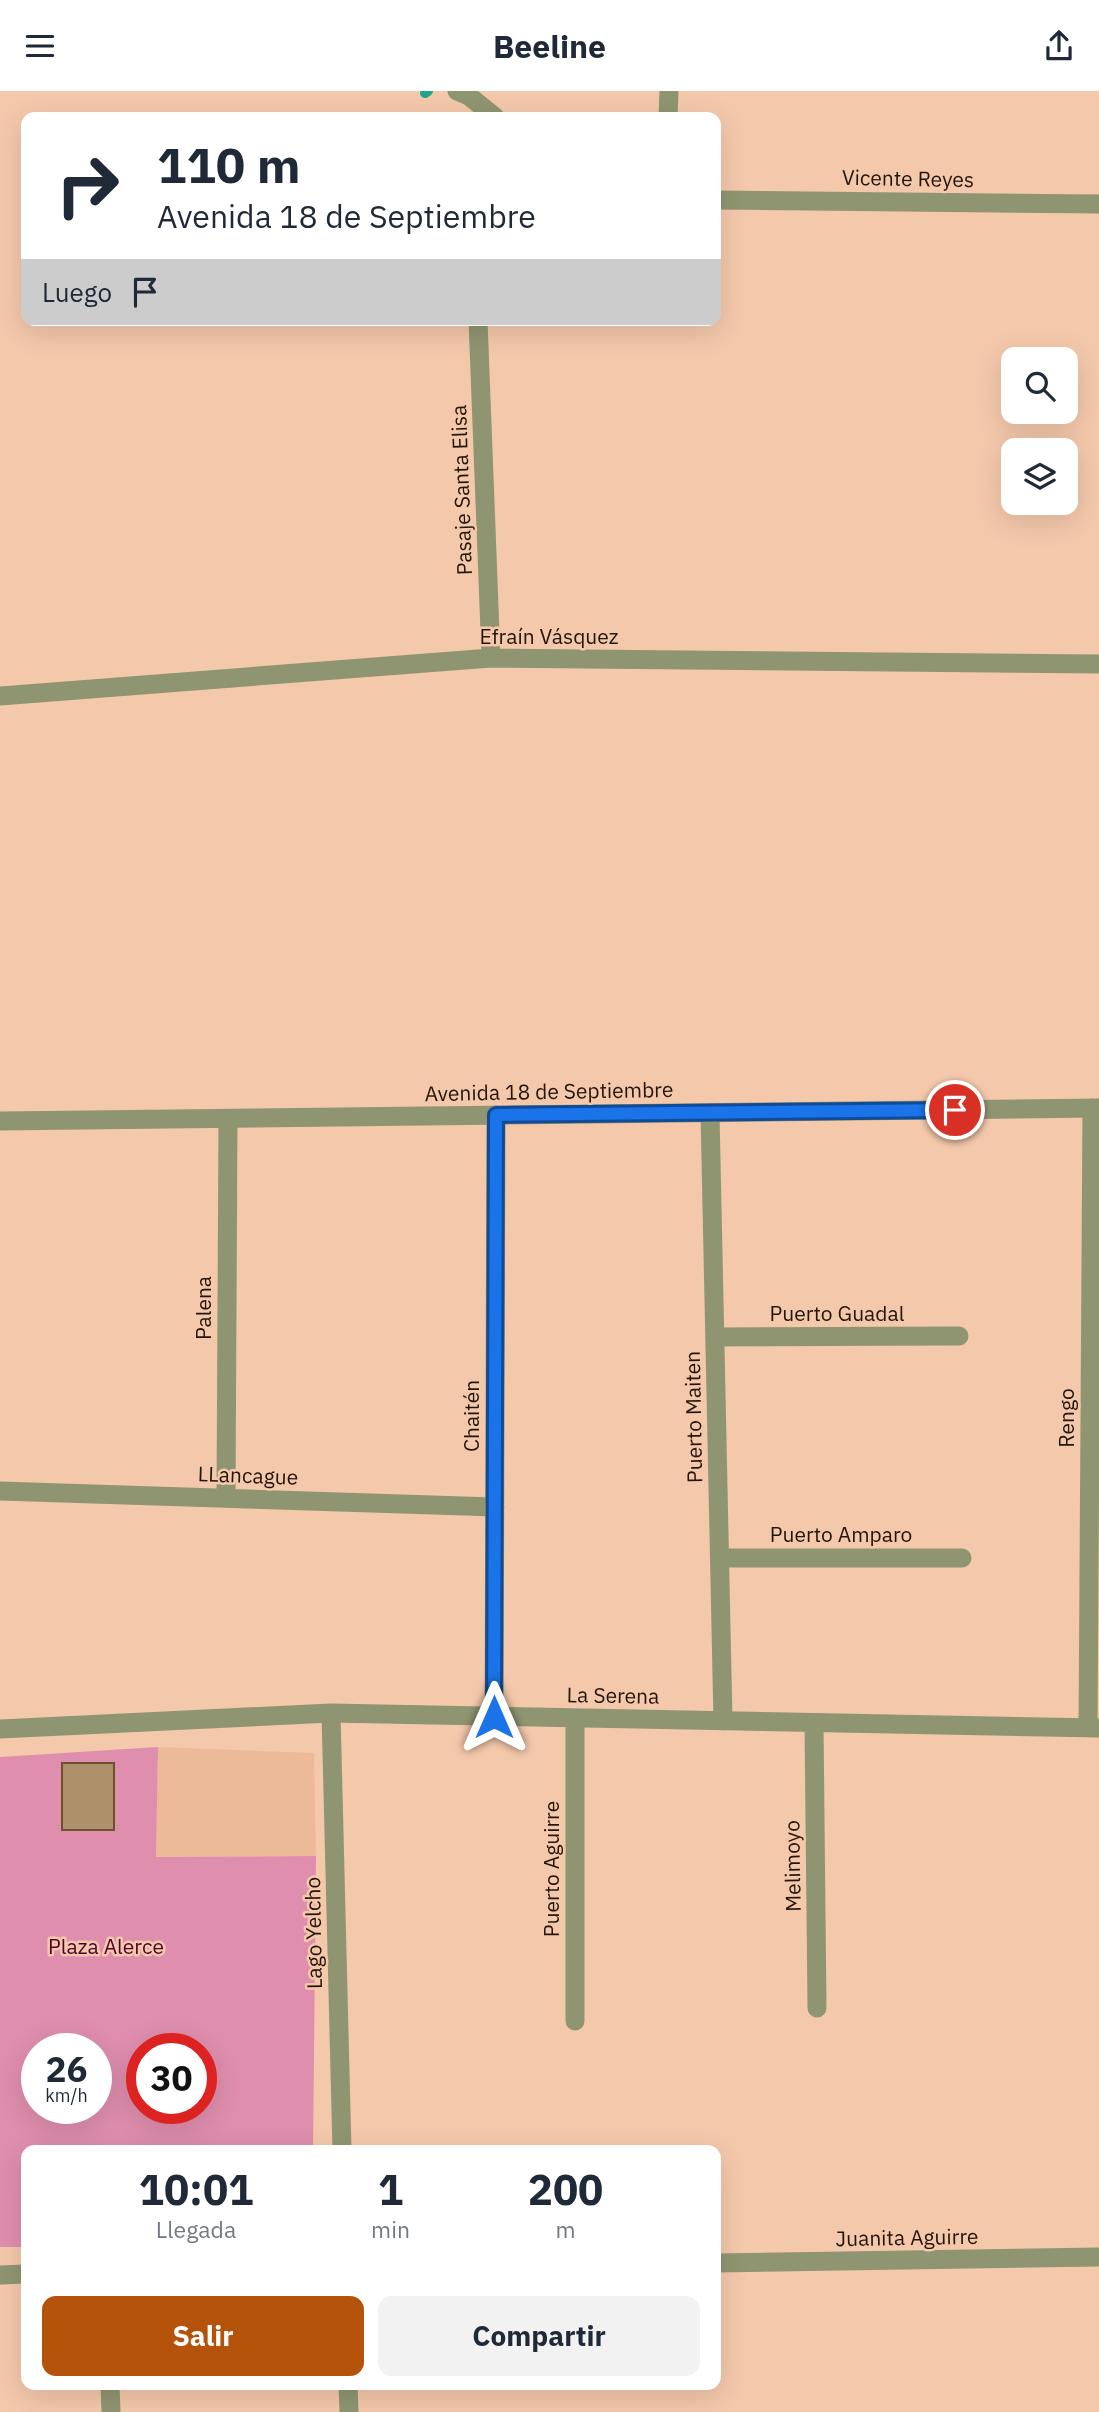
<!DOCTYPE html>
<html lang="es">
<meta charset="utf-8">
<style>
:root{--surface:#fff;--page:#f2f2f3;--text:#1f2937;--muted:#747a83;--accent:#b45309}
body{margin:0;font-family:"IBM Plex Sans",sans-serif;background:var(--page);color:var(--text);height:100vh;display:flex;flex-direction:column;font-size:26px;white-space:nowrap}
*{box-sizing:border-box;margin:0}
p{font-size:23px;color:var(--muted)}
.icon{flex:none;width:38px;height:38px;fill:none;stroke:currentColor;stroke-width:2;stroke-linecap:round;stroke-linejoin:round}
.map{position:relative;flex:1;overflow:hidden}
.sheet{position:absolute;left:21px;top:2054px;width:700px;height:245px;display:flex;flex-direction:column;background:var(--surface);border-radius:14px;box-shadow:0 7px 28px #0002}
.sheet>*{flex:none}
.top-card{position:absolute;left:21px;top:21px;width:700px;height:214px;border-radius:14px;box-shadow:0 7px 28px #0002;background:#fff;color:var(--text);overflow:hidden}
.controls{position:absolute;left:1001px;top:256px;display:grid;gap:14px}
.controls a{display:grid;place-items:center;width:77px;height:77px;border-radius:14px;background:var(--surface);box-shadow:0 7px 28px #0002;font-size:35px}
.speed{position:absolute;left:21px;top:1942px;display:flex;gap:14px;font-size:35px;font-weight:700;text-align:center}
.speed>*{display:grid;place-content:center;width:91px;height:91px;border-radius:50%;background:var(--surface);box-shadow:0 7px 28px #0002;line-height:1}
.speed small{font-size:18px;font-weight:400}
.speed .limit{border:10px solid #d22;background:#fff;color:#111}
.pin{position:absolute;display:grid;place-items:center;width:60px;height:60px;color:#fff;margin:-30px;border:4px solid #fff;border-radius:50%;box-shadow:0 2px 7px #0007}
.me{position:absolute;width:77px;margin:-38px;rotate:0deg;stroke-linejoin:round;filter:drop-shadow(0 0 5px #0008)}
.turn{display:flex;align-items:center;gap:24px;height:147px;padding:0 21px;font-size:32px}
.turn .icon{width:91px;height:91px;stroke-width:2.5}
.turn b{display:block;font-size:49px;line-height:60px}
.then{display:flex;align-items:center;height:66px;padding:0 21px;background:#0003;gap:14px;font-size:26px}
.eta{display:flex;justify-content:space-evenly;align-items:center;height:119px;text-align:center}
.eta b{font-size:42px;font-weight:800;line-height:49px}
.action{display:flex;gap:14px;margin-top:auto;padding:14px 21px}
.action a{flex:1;height:80px;border-radius:14px;background:var(--accent);color:#fff;font-size:28px;font-weight:800;line-height:80px;text-align:center}
.action a+a{background:var(--page);color:var(--text)}
header{display:flex;justify-content:space-between;align-items:center;height:91px;padding:0 21px;background:var(--surface);font-size:32px;font-weight:800}
.map>svg:first-child{display:block}
</style>
<header><svg class="icon" aria-label="menu" viewBox="0 0 24 24"><path d="M4 6h16M4 12h16M4 18h16"/></svg>Beeline<svg class="icon" aria-label="share" viewBox="0 0 24 24"><path d="M12 15V3M7 8l5-5 5 5M5 13v7h14v-7"/></svg></header>
<div class="map">
<svg width="1099" height="2321" viewBox="0 0 1099 2321">
<rect width="100%" height="100%" fill="#f4c8ab"/>
<path fill="#ecba99" d="M 158,1656 L 314,1662 L 316,1765 L 156,1766 Z"/>
<path fill="#df8eae" fill-rule="evenodd" d="M 158,1656 L 156,1766 L 316,1765 L 313,2060 L 26,2060 L 26,2156 L 0,2156 L 0,1666 ZM 37,1958 L 96,1958 L 96,2018 L 37,2018 ZM 142,1958 L 201,1958 L 201,2018 L 142,2018 Z"/>
<g fill="none" stroke-linecap="round" stroke-linejoin="round">
<path stroke="#21a58a" stroke-width="10" d="M 425,2 L 428,0"/>
</g>
<path fill="#ae916a" stroke="#6c512c" stroke-width="2" d="M 62,1672 L 114,1672 L 114,1739 L 62,1739 Z"/>
<g fill="none" stroke-linecap="round" stroke-linejoin="round">
<path stroke="#909571" stroke-width="19" d="M 457,0 L 469,5 L 495,26
M 668,26 L 669,0
M 716,109 L 1099,113
M 478,229 L 491,567
M 0,605 L 491,567 L 1099,573
M 710,1022 L 723,1630
M 715,1246 L 959,1245
M 0,1400 L 495,1416
M 226,1407 L 228,1028
M 720,1467 L 962,1467
M 331,1622 L 342,2060
M 494,1626 L 496,1024
M 575,1627 L 575,1930
M 814,1632 L 817,1917
M 1088,1637 L 1092,1017
M 0,1638 L 331,1622 L 1099,1637
M 716,2172 L 1099,2166
M 0,2184 L 26,2183
M 110,2294 L 111,2321
M 348,2294 L 349,2321"/>
<path stroke="#909571" stroke-width="19" d="M 0,1030 L 1099,1017"/>
</g>
<g fill="none" stroke-linecap="round" stroke-linejoin="round">
<g stroke="#114b97" stroke-width="18">
<path id="route" d="M 494,1626 L 496,1024 L 955,1019"/>
</g>
<use href="#route" stroke="#1a73e8" stroke-width="12"/>
</g>
<g text-anchor="middle" stroke-width="5" stroke-linejoin="round" paint-order="stroke">
<g font-size="21" fill="#24150a" stroke="#f4c8ab">
<text transform="translate(908 88) rotate(1)" y="7">Vicente Reyes</text>
<text transform="translate(462 399) rotate(-92)" y="7">Pasaje Santa Elisa</text>
<text x="549" y="553">Efraín Vásquez</text>
<text transform="translate(549 1001) rotate(-1)" y="7">Avenida 18 de Septiembre</text>
<text transform="translate(204 1217) rotate(-90)" y="7">Palena</text>
<text x="837" y="1230">Puerto Guadal</text>
<text transform="translate(472 1325) rotate(-90)" y="7">Chaitén</text>
<text transform="translate(694 1326) rotate(-91)" y="7">Puerto Maiten</text>
<text transform="translate(1067 1327) rotate(-90)" y="7">Rengo</text>
<text transform="translate(248 1385) rotate(2)" y="7">LLancague</text>
<text x="841" y="1451">Puerto Amparo</text>
<text transform="translate(613 1605) rotate(1)" y="7">La Serena</text>
<text transform="translate(793 1775) rotate(-91)" y="7">Melimoyo</text>
<text transform="translate(552 1778) rotate(-90)" y="7">Puerto Aguirre</text>
<text transform="translate(314 1842) rotate(-91)" y="7">Lago Yelcho</text>
<text transform="translate(907 2147) rotate(-1)" y="7">Juanita Aguirre</text>
</g>
<g font-size="21" fill="#52012e" stroke="#f4c8ab">
<text x="106" y="1863">Plaza Alerce</text>
</g>
</g>
</svg>
<div class="controls">
<a><svg class="icon" aria-label="search" viewBox="0 0 24 24"><circle cx="10" cy="10" r="6"/><path d="M15 15l6 6"/></svg></a>
<a><svg class="icon" aria-label="layers" viewBox="0 0 24 24"><path d="M12 4l9 5-9 5-9-5zM3 14l9 5 9-5"/></svg></a>
</div>
<div class="speed"><div>26<small>km/h</small></div><div class="limit">30</div></div>
<div class="pin" style="left:955px;top:1019px;background:#d93025"><svg class="icon" aria-label="arrive" viewBox="0 0 24 24"><path d="M6 21V4h12l-3 4 3 4H6"/></svg></div>
<svg class="me" style="left:494px;top:1626px" viewBox="-20 -20 40 40"><path d="M0-17L14 15 0 8-14 15z" fill="#1a73e8" stroke="#fff" stroke-width="4"/></svg>
<div class="top-card">
<div class="turn"><svg class="icon" aria-label="right" viewBox="0 0 24 24"><path d="M7 20v-9h11M14 6l5 5-5 5"/></svg><div><b>110 m</b>Avenida 18 de Septiembre</div></div>
<div class="then">Luego<svg class="icon" aria-label="arrive" viewBox="0 0 24 24"><path d="M6 21V4h12l-3 4 3 4H6"/></svg></div>
</div>
<section class="sheet">
<div class="eta">
<div><b>10:01</b><p>Llegada</p></div>
<div><b>1</b><p>min</p></div>
<div><b>200</b><p>m</p></div>
</div>
<div class="action"><a>Salir</a><a>Compartir</a></div>
</section>
</div>
